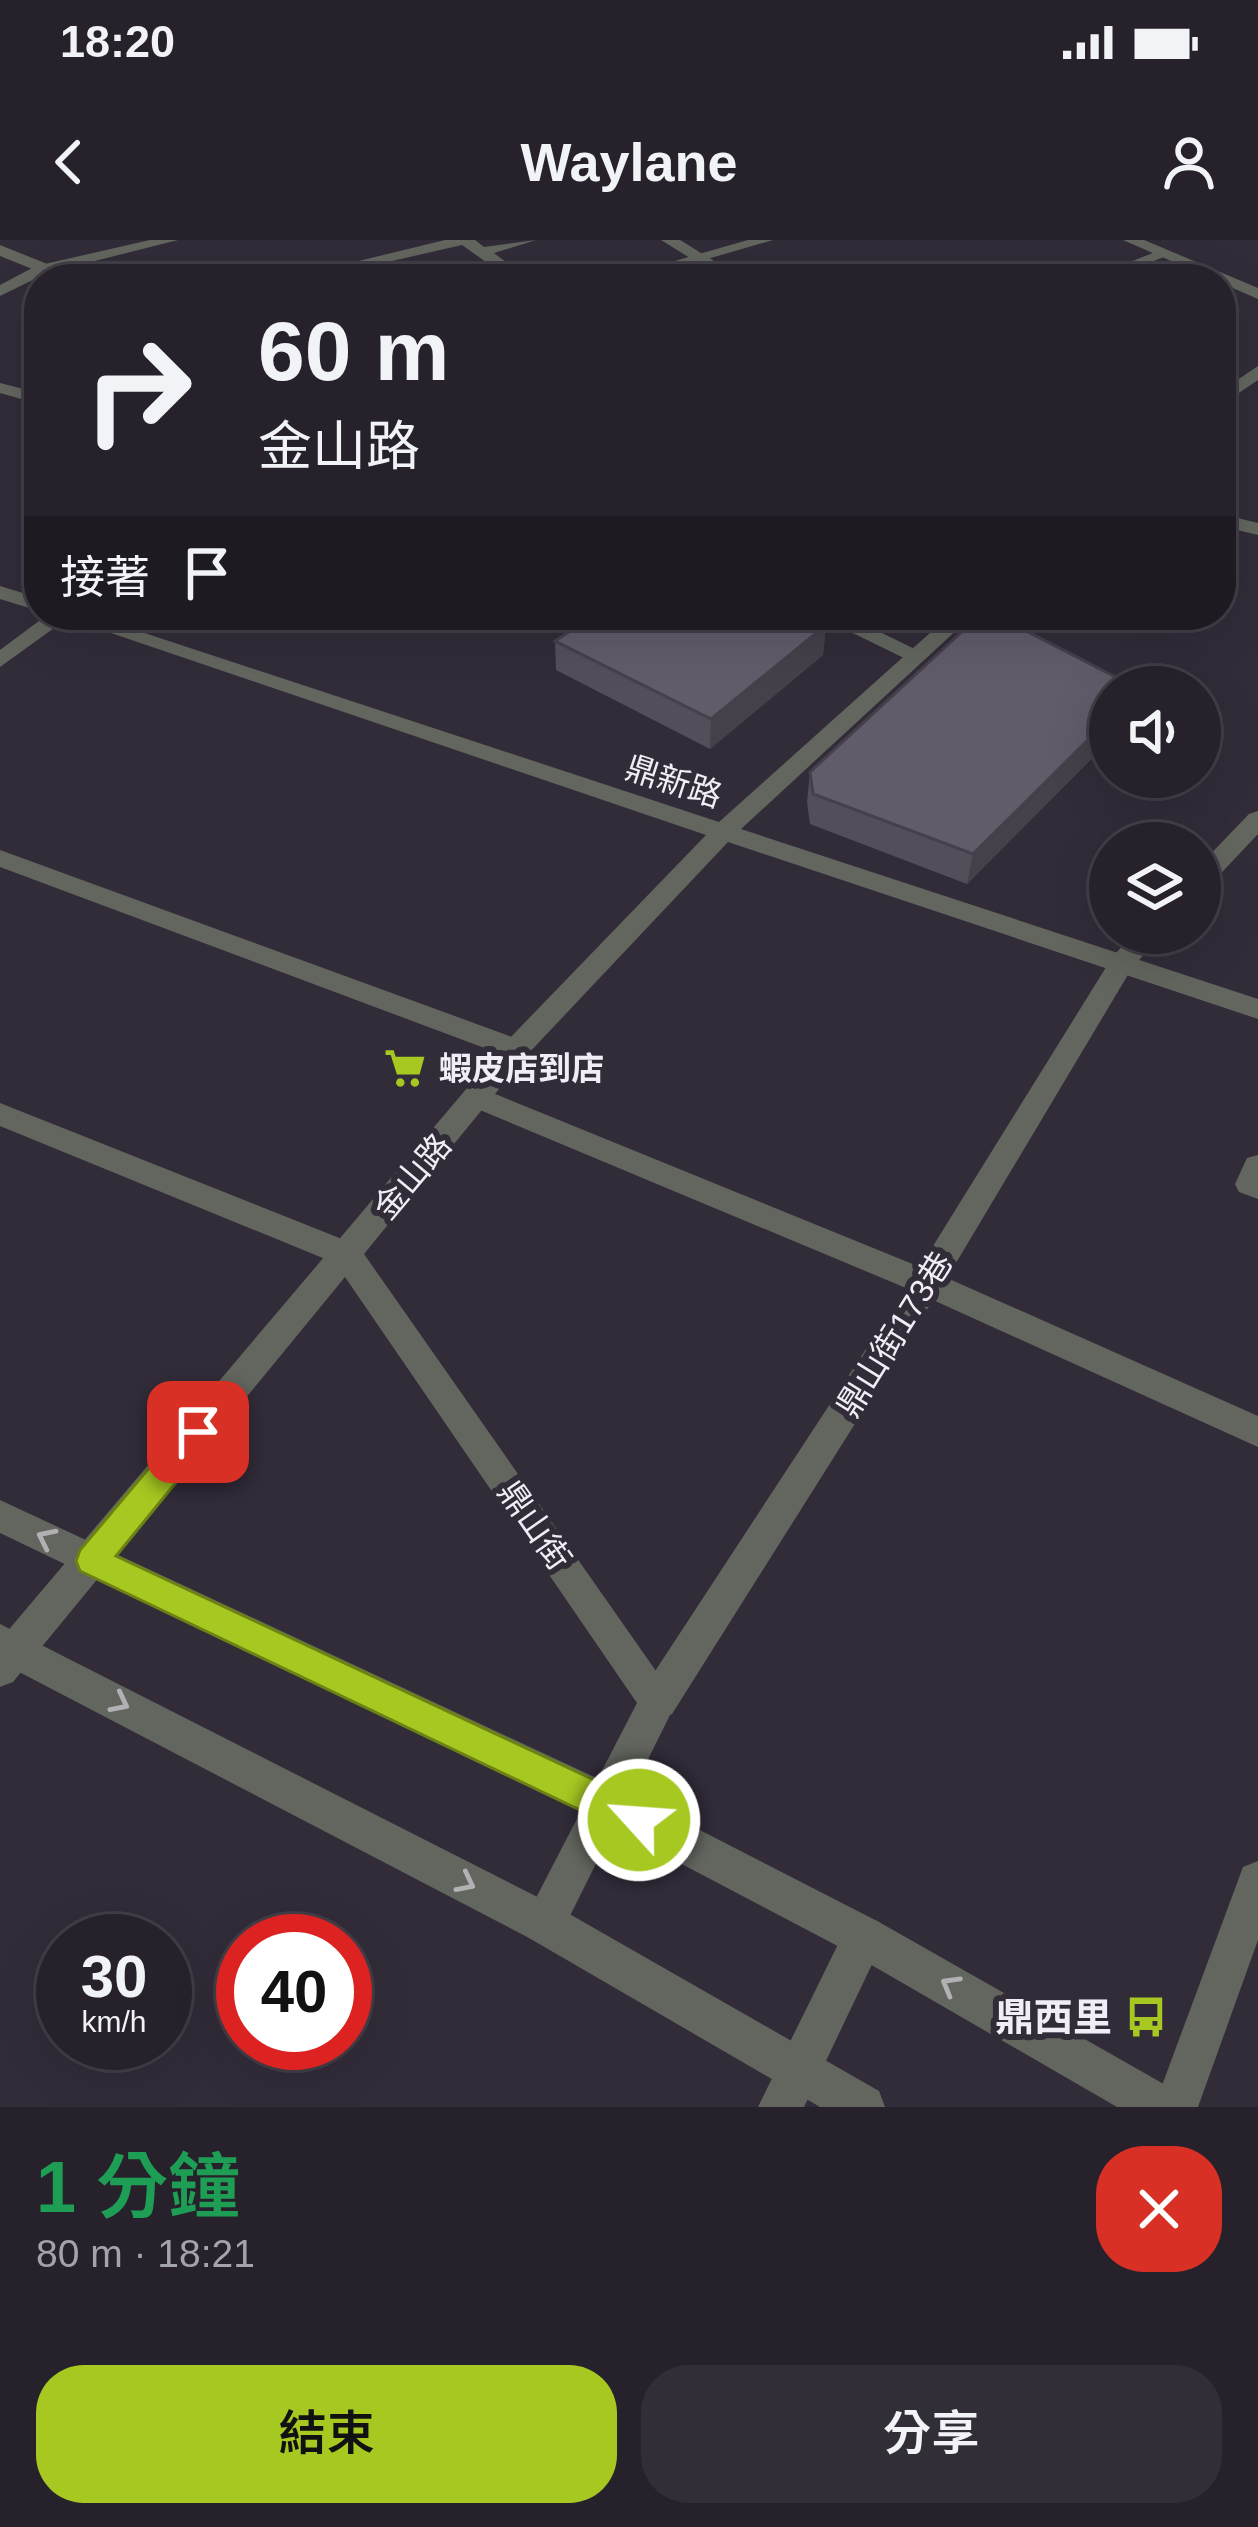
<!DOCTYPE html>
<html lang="zh-TW">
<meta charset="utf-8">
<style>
:root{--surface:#26212b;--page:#322e37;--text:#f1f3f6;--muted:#a4a3a9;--line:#423e47;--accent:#a6c821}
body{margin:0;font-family:Arial,"Noto Sans TC",sans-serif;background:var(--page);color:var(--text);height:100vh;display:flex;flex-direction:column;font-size:45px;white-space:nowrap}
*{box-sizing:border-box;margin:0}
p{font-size:39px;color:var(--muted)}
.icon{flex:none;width:66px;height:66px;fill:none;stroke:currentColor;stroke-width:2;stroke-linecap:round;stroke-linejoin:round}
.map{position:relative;height:1867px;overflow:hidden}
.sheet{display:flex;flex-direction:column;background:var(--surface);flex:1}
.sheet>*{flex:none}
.guide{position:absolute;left:24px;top:24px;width:1212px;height:366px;border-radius:48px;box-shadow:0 12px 48px #0002,0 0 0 3px var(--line);background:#26212b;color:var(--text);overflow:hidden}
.controls{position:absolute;left:1089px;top:426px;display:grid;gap:24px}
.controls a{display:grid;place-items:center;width:132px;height:132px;border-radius:50%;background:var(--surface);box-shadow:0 12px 48px #0002,0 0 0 3px var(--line);font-size:60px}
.speed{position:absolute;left:36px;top:1674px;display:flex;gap:24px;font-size:60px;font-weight:700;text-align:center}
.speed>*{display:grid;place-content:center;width:156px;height:156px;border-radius:50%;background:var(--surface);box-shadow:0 12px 48px #0002,0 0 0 3px var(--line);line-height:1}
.speed small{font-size:30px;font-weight:400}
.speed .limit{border:18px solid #d22;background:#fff;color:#111}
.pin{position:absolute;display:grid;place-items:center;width:102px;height:102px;color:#fff;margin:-51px;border-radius:24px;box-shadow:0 6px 18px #0006}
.me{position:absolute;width:132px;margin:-66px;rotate:296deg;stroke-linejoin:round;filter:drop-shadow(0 0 9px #0008)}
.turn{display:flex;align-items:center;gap:42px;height:252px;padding:0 36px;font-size:54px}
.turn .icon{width:156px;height:156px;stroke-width:2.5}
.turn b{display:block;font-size:84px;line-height:102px}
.then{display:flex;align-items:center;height:114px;padding:0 36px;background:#0003;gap:24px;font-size:45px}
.round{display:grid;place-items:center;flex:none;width:126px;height:126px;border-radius:48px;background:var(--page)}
.headline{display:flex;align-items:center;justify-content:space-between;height:204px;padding:0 36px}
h1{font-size:72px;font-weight:600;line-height:90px;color:#1e9e55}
.cta{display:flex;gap:24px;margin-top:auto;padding:24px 36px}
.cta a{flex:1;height:138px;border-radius:48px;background:var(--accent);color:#111;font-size:48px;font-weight:600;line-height:138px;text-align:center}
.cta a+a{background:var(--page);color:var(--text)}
.status{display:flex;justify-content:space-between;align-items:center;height:84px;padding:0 60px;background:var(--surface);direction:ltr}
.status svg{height:33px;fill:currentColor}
header{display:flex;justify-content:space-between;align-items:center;height:156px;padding:0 36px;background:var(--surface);font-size:54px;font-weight:600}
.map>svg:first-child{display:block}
</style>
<div class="status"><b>18:20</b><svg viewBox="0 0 49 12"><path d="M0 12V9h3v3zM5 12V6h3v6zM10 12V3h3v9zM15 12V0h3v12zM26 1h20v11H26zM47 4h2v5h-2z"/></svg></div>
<header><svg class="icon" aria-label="back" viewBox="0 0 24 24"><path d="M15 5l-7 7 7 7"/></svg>Waylane<svg class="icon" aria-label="person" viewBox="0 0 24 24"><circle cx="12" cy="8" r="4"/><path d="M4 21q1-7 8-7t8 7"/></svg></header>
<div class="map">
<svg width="1258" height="1867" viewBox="0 0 1258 1867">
<rect width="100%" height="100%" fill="#322c39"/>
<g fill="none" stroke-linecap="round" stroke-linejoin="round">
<path fill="#63665f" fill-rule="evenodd" d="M 150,0 L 178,0 L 47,33 L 0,56 L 0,45 L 36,26 Z
M 445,0 L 475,0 L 484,7 L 536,0 L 494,13 L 528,39 L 510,39 L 462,5 L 313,39 L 297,36 Z
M 661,0 L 680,0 L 743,39 L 724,39 Z
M 1158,11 L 1171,14 L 1110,39 L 1087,39 Z
M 926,22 L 957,36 L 959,39 L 938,39 L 920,30 L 920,24 Z
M 0,143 L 39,153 L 39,164 L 0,153 Z
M 1221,274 L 1258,283 L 1258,295 L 1221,286 Z
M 47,375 L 72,375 L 0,427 L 0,410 Z
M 816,375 L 845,375 L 927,415 L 924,420 L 908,420 Z
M 1258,571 L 1258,594 L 1209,646 L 1200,648 L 1200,625 L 1249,574 Z
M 0,610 L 526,802 L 530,809 L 516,819 L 506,816 L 0,627 Z
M 1135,693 L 1163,693 L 1132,728 L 947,1038 L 1258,1176 L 1258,1207 L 933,1060 L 672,1474 L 658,1480 L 644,1474 L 639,1461 L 644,1448 L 906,1048 L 468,865 L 464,858 L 468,851 L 488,851 L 920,1027 L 1113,716 Z
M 0,863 L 357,1005 L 362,1014 L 357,1023 L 346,1026 L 335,1023 L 0,886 Z
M 1258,915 L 1258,959 L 1239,952 L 1235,944 L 1247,918 Z
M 1258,1621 L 1258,1700 L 1198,1867 L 1154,1867 L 1243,1627 Z
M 864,1676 L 879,1682 L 885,1697 L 804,1867 L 758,1867 L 849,1682 Z"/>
<path fill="#63665f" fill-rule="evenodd" d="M 748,0 L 773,0 L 638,39 L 612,39 Z
M 1123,0 L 1144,0 L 1258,48 L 1258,59 Z
M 0,5 L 77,36 L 79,39 L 57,39 L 0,16 Z
M 1258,126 L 1258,140 L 1221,165 L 1221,151 Z
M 0,346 L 39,358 L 39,371 L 0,359 Z
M 58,375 L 90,375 L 719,582 L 950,375 L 973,375 L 741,589 L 1258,759 L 1258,779 L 728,602 L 526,816 L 364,1014 L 677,1461 L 559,1698 L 544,1704 L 529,1698 L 523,1683 L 637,1463 L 345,1037 L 13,1442 L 0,1447 L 0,1400 L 506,802 L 706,595 Z"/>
<path fill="#63665f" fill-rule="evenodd" d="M 0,1260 L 618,1548 L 879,1682 L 1176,1851 L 1182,1867 L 1117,1867 L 849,1712 L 590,1576 L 0,1293 Z
M 0,1384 L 559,1668 L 879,1851 L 885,1867 L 820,1867 L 529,1698 L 0,1422 Z"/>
</g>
<path fill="#544e5b" d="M 1071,375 L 1119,375 L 1111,382 L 1101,387 L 1080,382 Z
M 826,385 L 823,415 L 710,509 L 556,430 L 555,401 Z
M 1110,447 L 1110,500 L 967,644 L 810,584 L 807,562 L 810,532 Z"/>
<path fill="#45404a" d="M 1104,375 L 1119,375 L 1111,382 L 1101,387 Z
M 826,385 L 823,415 L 710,509 L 711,479 Z
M 1110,478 L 1110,500 L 967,644 L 973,614 Z"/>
<path fill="#625b6a" stroke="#45404a" stroke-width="3" d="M 595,375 L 823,375 L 826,385 L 711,479 L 555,401 Z
M 980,375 L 995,375 L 1135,447 L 1110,447 L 1110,478 L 973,614 L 813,554 L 810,532 Z"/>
<defs><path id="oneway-chevron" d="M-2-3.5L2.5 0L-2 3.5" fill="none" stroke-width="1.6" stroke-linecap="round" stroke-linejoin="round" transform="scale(3)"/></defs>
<g stroke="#b1b0b2">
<use href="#oneway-chevron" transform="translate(46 1298) rotate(-154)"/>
<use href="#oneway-chevron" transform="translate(120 1463) rotate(27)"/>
<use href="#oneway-chevron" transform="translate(466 1643) rotate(27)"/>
<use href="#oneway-chevron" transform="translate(950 1745) rotate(-150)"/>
</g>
<path fill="#a6c821" stroke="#6c8215" stroke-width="3" d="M 198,1179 L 209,1183 L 214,1192 L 209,1202 L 116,1316 L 652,1567 L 657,1580 L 652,1592 L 639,1598 L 626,1592 L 80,1331 L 76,1321 L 80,1310 L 187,1183 Z"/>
<defs>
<g id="supermarket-bare" transform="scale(3.24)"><path d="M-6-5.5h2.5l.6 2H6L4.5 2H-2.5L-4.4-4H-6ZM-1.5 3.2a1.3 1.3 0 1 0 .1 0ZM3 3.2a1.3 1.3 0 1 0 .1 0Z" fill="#a6c821" stroke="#322c39" stroke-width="2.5" paint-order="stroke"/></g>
<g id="bus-bare" transform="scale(3.24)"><path d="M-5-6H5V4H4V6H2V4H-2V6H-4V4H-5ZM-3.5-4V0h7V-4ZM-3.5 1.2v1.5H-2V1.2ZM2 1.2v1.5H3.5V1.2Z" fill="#a6c821" stroke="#322c39" stroke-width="2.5" paint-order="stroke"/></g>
</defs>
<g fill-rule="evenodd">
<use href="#supermarket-bare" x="405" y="828"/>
<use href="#bus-bare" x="1146" y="1777"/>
</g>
<g text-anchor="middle" stroke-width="12" stroke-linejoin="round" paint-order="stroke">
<g font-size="33" fill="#f1edf6" stroke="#322c39">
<text transform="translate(674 541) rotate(18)" y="12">鼎新路</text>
<text transform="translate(412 936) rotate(-50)" y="12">金山路</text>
<text transform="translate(894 1094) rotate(-58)" y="12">鼎山街173巷</text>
<text transform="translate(535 1285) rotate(55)" y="12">鼎山街</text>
</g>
<g font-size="33" font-weight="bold" fill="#f1edf6" stroke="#322c39" text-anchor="start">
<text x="439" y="840">蝦皮店到店</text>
</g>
<g font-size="39" font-weight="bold" fill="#f1edf6" stroke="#322c39" text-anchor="end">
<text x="1112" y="1791">鼎西里</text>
</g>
</g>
</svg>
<div class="controls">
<a><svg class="icon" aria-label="sound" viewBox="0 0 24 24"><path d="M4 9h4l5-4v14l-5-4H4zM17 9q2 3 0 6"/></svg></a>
<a><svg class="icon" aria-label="layers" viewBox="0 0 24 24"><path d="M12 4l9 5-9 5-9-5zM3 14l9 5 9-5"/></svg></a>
</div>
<div class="speed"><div>30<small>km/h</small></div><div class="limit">40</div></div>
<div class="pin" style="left:198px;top:1192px;background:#d93025"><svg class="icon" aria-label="arrive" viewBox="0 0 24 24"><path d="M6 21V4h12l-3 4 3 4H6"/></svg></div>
<svg class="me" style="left:639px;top:1580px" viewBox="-20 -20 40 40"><circle r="17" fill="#a6c821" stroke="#fff" stroke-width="3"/><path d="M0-11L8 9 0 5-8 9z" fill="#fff"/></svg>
<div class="guide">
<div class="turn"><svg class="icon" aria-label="right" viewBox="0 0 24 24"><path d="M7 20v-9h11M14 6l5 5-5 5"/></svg><div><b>60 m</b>金山路</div></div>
<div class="then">接著<svg class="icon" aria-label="arrive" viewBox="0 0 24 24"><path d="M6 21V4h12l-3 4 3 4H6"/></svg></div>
</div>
</div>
<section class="sheet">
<div class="headline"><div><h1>1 分鐘</h1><p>80 m · 18:21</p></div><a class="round" style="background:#d93025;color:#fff"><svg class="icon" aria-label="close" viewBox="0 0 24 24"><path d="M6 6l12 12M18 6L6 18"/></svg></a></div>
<div class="cta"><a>結束</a><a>分享</a></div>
</section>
